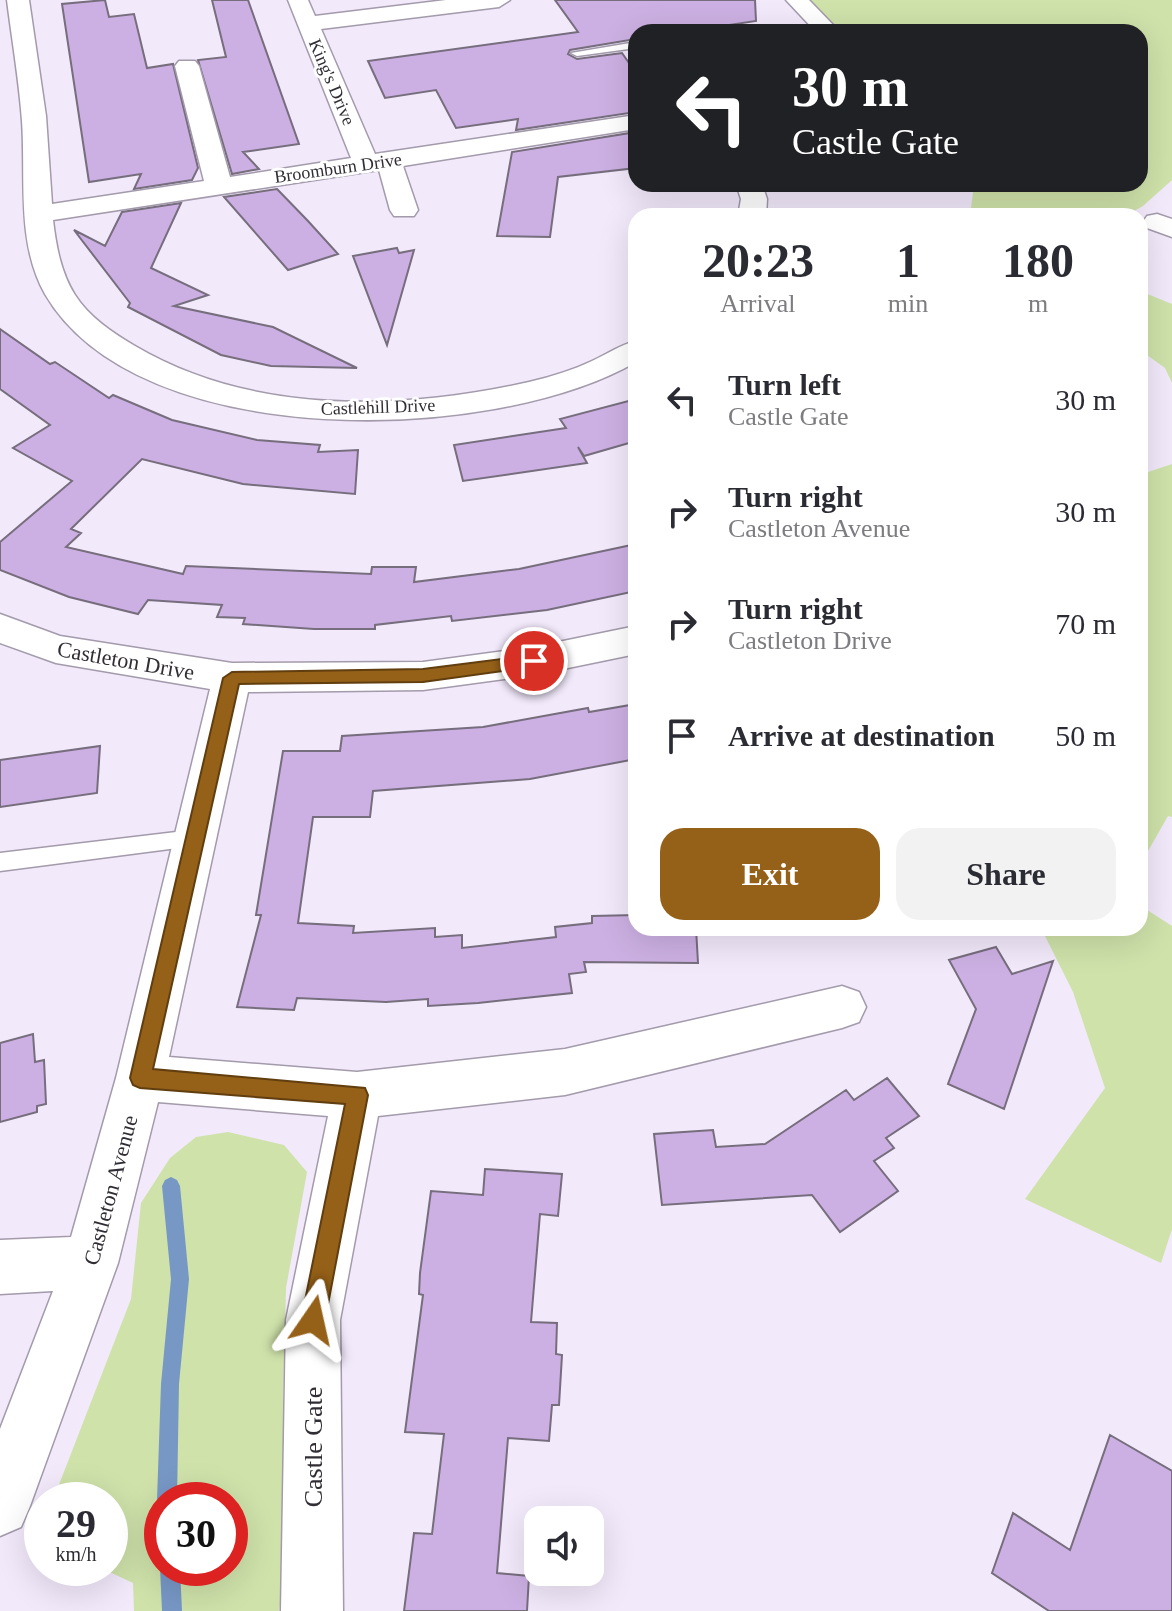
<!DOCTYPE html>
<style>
:root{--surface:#fff;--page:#f2f2f3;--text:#2b2b33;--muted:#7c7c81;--accent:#956017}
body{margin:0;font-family:"Times New Roman",serif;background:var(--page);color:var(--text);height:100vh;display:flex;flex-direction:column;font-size:30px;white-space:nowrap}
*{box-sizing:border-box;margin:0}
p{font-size:26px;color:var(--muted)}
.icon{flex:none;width:44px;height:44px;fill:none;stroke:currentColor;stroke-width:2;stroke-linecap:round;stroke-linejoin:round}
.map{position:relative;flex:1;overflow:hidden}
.sheet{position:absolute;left:628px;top:208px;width:520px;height:728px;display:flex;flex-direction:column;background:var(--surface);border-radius:24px;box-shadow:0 8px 32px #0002}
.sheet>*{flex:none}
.banner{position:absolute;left:628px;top:24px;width:520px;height:168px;border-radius:24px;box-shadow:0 8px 32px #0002;background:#202124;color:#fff;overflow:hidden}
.buttons{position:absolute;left:524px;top:1506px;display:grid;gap:16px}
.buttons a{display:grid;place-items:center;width:80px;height:80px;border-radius:16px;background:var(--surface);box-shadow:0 8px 32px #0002;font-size:40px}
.speed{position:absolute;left:24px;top:1482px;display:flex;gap:16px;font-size:40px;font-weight:700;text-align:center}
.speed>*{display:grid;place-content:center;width:104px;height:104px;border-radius:50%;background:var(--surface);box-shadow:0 8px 32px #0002;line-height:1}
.speed small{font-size:20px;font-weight:400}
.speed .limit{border:12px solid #d22;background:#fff;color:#111}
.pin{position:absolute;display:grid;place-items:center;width:68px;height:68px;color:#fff;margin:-34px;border:4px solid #fff;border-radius:50%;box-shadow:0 2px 8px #0007}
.me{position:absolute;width:88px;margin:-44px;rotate:11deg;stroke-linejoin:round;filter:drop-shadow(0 0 6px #0008)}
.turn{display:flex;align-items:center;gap:28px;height:168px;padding:0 32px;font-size:36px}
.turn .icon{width:104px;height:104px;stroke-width:2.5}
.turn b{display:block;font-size:56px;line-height:68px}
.eta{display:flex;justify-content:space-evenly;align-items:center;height:136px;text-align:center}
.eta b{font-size:48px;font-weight:700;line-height:56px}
.cta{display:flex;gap:16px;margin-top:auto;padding:16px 32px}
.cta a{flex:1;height:92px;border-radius:24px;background:var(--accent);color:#fff;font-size:32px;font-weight:700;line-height:92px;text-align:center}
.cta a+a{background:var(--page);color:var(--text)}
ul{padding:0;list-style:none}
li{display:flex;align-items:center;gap:24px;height:112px;padding:0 32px}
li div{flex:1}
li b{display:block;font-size:30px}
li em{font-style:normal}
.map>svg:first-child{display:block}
</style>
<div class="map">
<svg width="1172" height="1611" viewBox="0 0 1172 1611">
<rect width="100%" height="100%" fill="#f2e9fb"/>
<path fill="#cfe2aa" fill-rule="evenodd" d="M 797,0 L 1172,0 L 1172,180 L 1143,206 L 1125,216 L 970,216 L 974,184 L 1140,184 L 1140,32 L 829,32 Z
M 1140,291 L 1172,304 L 1172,383 L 1165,368 L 1140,350 Z
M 1172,464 L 1172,817 L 1168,816 L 1140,865 L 1140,482 L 1145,473 Z
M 1140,867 L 1141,906 L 1172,926 L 1172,1229 L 1161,1263 L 1025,1199 L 1105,1088 L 1073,992 L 1041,928 L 1140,928 Z
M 228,1132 L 284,1145 L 307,1172 L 286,1288 L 283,1397 L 290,1490 L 286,1562 L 279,1611 L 134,1611 L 133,1583 L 101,1568 L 110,1568 L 110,1500 L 53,1500 L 131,1299 L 141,1203 L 170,1158 L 196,1137 ZM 162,1500 L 230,1500 L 230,1568 L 162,1568 Z"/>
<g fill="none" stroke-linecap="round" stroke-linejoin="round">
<path fill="#7797c5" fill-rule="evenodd" d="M 171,1177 L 177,1180 L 180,1186 L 189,1279 L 179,1384 L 177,1500 L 162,1500 L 162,1508 L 157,1500 L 161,1384 L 171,1279 L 162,1186 L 165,1180 Z
M 162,1563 L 162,1568 L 180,1568 L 182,1611 L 162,1611 L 160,1568 Z"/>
</g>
<path fill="#ccb0e3" stroke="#766d7d" stroke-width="2" d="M 105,0 L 109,17 L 134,14 L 147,68 L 173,64 L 198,168 L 192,180 L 134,189 L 141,174 L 89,182 L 62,4 Z
M 212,0 L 248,0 L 299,144 L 243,152 L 259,169 L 232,174 L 198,60 L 226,57 Z
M 555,0 L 755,0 L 756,21 L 683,32 L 636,32 L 636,39 L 570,50 L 568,54 L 577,59 L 622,53 L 636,73 L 636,112 L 516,130 L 518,119 L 456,128 L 436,90 L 385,98 L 368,61 L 578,32 Z
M 636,132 L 636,168 L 558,177 L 550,237 L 497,236 L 512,152 Z
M 277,189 L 308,221 L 338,254 L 288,270 L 224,197 Z
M 181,203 L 151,268 L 208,295 L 174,306 L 273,327 L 357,368 L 271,366 L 221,355 L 128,307 L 130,303 L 74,230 L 105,246 L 122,212 Z
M 397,248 L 399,253 L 414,250 L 387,345 L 353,256 Z
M 0,329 L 50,364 L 55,362 L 109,398 L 113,395 L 172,420 L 257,440 L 320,445 L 318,452 L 358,450 L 355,494 L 243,484 L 142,459 L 71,529 L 81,533 L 66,547 L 183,574 L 186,566 L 371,574 L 372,567 L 416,567 L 414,582 L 519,569 L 636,544 L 636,591 L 547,610 L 452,621 L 451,616 L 375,625 L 375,629 L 314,629 L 243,624 L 245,618 L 217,617 L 222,605 L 148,600 L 138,614 L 69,597 L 0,570 L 0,542 L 72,481 L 13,448 L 50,425 L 0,389 Z
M 636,399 L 636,441 L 584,456 L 578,447 L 587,463 L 463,481 L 454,445 L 566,428 L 560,419 Z
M 636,704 L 636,759 L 530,779 L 373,791 L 370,817 L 313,817 L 298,923 L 354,926 L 353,933 L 435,928 L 435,937 L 462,935 L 462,948 L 556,937 L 555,927 L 592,923 L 592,916 L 636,915 L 636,928 L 696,928 L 698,963 L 584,962 L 586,972 L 569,974 L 572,993 L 478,1003 L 428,1006 L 428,999 L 386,1002 L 297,998 L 294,1010 L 237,1007 L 261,915 L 256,915 L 283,751 L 340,751 L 342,736 L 483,727 L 588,708 L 589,712 Z
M 100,746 L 97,793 L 0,807 L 0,760 Z
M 996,947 L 1012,974 L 1053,961 L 1004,1109 L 948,1084 L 976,1009 L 949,960 Z
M 33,1034 L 35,1062 L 44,1060 L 46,1104 L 37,1106 L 37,1112 L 0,1122 L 0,1043 Z
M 887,1078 L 919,1116 L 886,1138 L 894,1148 L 874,1161 L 898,1191 L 840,1232 L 812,1195 L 662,1205 L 654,1134 L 713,1130 L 716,1147 L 765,1144 L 846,1090 L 854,1100 Z
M 485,1169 L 562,1174 L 558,1216 L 540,1214 L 531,1322 L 557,1323 L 556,1354 L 562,1355 L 559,1405 L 552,1405 L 549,1441 L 508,1438 L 497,1573 L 529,1576 L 527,1611 L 404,1611 L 414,1533 L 432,1534 L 444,1434 L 405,1432 L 423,1295 L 419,1294 L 420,1273 L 431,1191 L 483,1195 Z
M 1110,1435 L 1172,1471 L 1172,1611 L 1049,1611 L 992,1573 L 1013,1513 L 1070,1550 Z"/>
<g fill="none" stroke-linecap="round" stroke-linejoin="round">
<g stroke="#a39aab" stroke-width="3">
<path id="lane" d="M 636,42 L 636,48 L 577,56 L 571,53 Z
M 193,830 L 200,832 L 203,838 L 200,844 L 193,846 L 0,871 L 0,853 Z"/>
</g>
<g stroke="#a39aab" stroke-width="3">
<path id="street" d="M 7,0 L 29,0 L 46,116 L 52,204 L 204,181 L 175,66 L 179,61 L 195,61 L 199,66 L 230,177 L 351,158 L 288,0 L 308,0 L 315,16 L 446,0 L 510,0 L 499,7 L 321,29 L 375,154 L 636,115 L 636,129 L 403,166 L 418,210 L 414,216 L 394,216 L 390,210 L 379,170 L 53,220 C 56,246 61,273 75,295 C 89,317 113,333 135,346 C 252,415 400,411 529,382 C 550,377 573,370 592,361 C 607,354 620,345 636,341 L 636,362 C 495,444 138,454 45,294 C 16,243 26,177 22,121 C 19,80 12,40 7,0 Z
M 786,0 L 809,0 L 840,32 L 816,32 Z
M 736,184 L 762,184 L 767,199 L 766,216 L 738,216 L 741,199 Z
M 1157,214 L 1172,219 L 1172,237 L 1147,228 L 1143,222 L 1147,216 Z
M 0,614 L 60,636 L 232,663 L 423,662 L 534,647 L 636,626 L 636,654 L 534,675 L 423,690 L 248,692 L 169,1057 L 357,1072 L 565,1049 L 842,986 L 859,992 L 866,1007 L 859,1022 L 842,1028 L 565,1095 L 378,1116 L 340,1320 L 343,1611 L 281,1611 L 286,1320 L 328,1116 L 158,1102 L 118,1263 L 30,1506 L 21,1527 L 0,1536 L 0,1429 L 53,1291 L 0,1294 L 0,1240 L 71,1237 L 116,1078 L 210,689 L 56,663 L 0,643 Z"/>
</g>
<use href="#lane" fill="#fff" fill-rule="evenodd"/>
<use href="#street" fill="#fff" fill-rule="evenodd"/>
</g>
<path fill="#956017" stroke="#613e0f" stroke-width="2" d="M 534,655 L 542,661 L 540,666 L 423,682 L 239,684 L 153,1069 L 365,1088 L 368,1095 L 325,1320 L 322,1328 L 313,1331 L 305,1328 L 301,1320 L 345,1104 L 140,1088 L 133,1085 L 130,1078 L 223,678 L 232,672 L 423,669 Z"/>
<g text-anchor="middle" stroke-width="6" stroke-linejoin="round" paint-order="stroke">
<g font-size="18" fill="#312d34" stroke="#fff">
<text transform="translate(332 82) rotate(67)" y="6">King's Drive</text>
<text transform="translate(338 168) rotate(-8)" y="6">Broomburn Drive</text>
<text transform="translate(378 407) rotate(-2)" y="6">Castlehill Drive</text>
</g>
<g font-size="22" fill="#312d34" stroke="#fff">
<text transform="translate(126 660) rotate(10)" y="8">Castleton Drive</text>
<text transform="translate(110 1190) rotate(-75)" y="8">Castleton Avenue</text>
</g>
<g font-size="26" fill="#312d34" stroke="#fff">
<text transform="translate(313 1447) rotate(-90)" y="9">Castle Gate</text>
</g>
</g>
</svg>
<div class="buttons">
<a><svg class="icon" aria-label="sound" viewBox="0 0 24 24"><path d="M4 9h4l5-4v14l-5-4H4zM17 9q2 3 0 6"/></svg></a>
</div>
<div class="speed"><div>29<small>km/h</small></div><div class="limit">30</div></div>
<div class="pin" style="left:534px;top:661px;background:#d93025"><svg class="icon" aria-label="arrive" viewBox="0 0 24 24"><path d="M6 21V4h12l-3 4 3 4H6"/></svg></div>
<svg class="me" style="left:313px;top:1320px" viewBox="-20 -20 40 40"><path d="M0-17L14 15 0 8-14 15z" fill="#956017" stroke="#fff" stroke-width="4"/></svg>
<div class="banner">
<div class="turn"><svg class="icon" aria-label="left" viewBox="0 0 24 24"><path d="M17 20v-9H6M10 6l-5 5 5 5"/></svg><div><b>30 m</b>Castle Gate</div></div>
</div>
<section class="sheet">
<div class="eta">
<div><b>20:23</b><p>Arrival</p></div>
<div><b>1</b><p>min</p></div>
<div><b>180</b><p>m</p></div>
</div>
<ul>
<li><svg class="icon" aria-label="left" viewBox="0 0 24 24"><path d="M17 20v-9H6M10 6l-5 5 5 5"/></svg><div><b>Turn left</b><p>Castle Gate</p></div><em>30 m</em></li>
<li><svg class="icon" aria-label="right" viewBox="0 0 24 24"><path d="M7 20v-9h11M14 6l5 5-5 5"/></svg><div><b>Turn right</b><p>Castleton Avenue</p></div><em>30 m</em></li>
<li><svg class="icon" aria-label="right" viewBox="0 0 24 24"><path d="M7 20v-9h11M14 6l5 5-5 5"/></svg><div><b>Turn right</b><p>Castleton Drive</p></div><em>70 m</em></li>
<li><svg class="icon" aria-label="arrive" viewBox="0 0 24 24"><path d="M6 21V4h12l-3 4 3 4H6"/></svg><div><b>Arrive at destination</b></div><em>50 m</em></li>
</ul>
<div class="cta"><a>Exit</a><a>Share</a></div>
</section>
</div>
